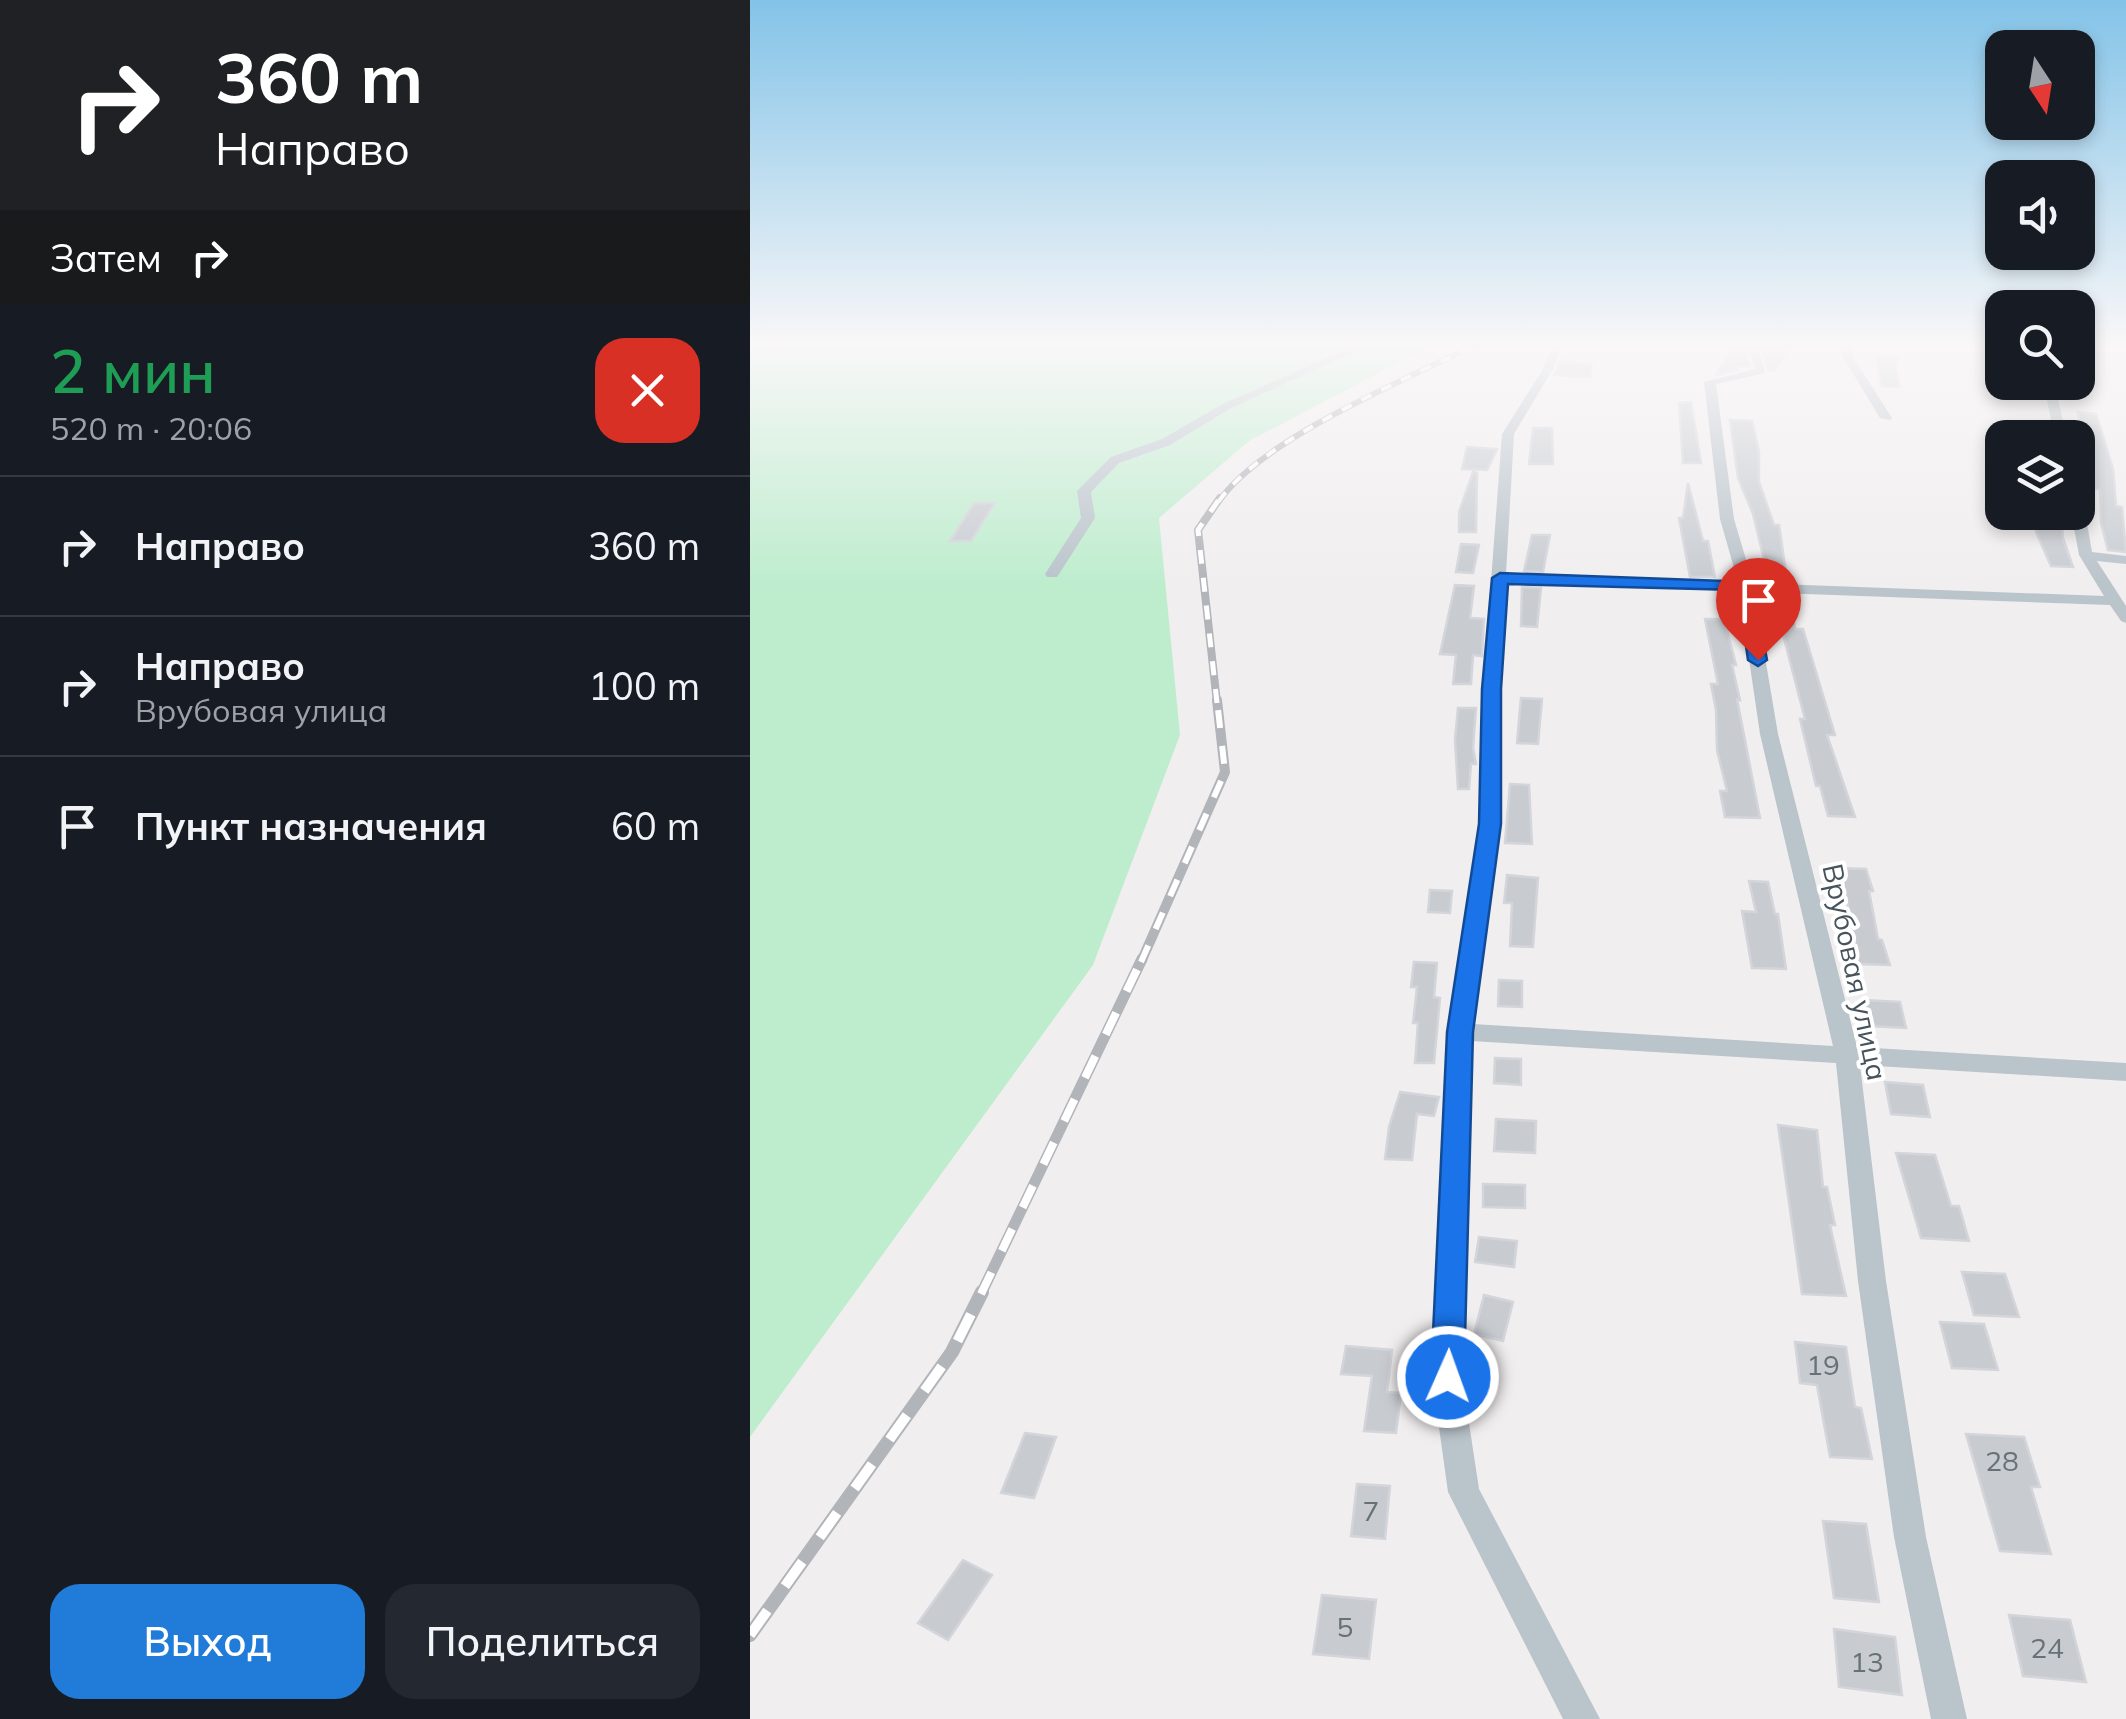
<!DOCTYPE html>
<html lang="ru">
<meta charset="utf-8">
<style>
:root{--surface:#171b24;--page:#242831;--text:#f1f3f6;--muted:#9ea1a6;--line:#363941;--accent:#207bd9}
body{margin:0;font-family:Mulish,sans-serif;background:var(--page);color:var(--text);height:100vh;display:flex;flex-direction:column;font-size:38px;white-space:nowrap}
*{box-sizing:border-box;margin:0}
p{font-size:32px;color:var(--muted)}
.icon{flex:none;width:55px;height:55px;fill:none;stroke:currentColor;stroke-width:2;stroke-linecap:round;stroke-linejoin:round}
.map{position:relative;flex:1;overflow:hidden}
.panel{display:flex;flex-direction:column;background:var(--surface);width:750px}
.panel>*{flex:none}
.hud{background:#202124;color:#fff;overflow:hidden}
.needle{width:65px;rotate:168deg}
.tools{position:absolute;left:1235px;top:30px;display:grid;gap:20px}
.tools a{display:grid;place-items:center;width:110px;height:110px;border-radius:20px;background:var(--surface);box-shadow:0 5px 15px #0003;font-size:50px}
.pin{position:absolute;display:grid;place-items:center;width:85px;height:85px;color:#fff;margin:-102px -42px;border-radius:50% 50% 50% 0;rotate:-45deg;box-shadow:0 0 10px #0007}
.pin .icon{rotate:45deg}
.me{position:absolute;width:110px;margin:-55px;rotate:2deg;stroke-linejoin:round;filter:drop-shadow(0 0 8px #0008)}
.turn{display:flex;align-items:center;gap:35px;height:210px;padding:0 50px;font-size:45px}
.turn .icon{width:130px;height:130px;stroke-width:2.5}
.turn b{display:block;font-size:70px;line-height:85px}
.then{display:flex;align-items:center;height:95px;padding:0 50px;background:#0003;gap:20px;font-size:38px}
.round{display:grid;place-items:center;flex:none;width:105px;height:105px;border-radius:30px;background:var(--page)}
.headline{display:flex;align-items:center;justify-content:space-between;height:170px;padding:0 50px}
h1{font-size:60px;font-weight:600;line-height:75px;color:#1e9e55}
.button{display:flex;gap:20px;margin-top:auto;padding:20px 50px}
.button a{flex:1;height:115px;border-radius:30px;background:var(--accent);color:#fff;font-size:40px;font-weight:600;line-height:115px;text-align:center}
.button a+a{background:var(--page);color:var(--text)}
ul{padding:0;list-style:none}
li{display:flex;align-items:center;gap:30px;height:140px;padding:0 50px;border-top:2px solid var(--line)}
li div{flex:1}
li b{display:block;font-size:38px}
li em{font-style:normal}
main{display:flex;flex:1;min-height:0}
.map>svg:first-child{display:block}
</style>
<main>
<section class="panel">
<div class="hud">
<div class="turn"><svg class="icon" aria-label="right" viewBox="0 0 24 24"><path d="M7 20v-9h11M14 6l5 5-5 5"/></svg><div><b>360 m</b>Направо</div></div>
<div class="then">Затем<svg class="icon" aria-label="right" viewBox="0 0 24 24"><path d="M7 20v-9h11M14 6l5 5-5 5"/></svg></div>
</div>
<div class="headline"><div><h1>2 мин</h1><p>520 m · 20:06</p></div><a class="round" style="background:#d93025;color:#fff"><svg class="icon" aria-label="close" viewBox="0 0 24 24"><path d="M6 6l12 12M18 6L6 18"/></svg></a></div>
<ul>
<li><svg class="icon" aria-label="right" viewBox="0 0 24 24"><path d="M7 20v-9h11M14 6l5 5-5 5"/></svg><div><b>Направо</b></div><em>360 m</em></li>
<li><svg class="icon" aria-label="right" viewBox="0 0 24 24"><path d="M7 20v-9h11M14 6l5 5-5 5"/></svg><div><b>Направо</b><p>Врубовая улица</p></div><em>100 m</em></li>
<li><svg class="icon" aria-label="arrive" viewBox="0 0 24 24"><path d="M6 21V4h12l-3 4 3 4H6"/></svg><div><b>Пункт назначения</b></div><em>60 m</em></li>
</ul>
<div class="button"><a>Выход</a><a>Поделиться</a></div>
</section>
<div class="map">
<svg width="1376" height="1719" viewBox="0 0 1376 1719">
<rect width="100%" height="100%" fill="#f1eeef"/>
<path fill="#beedce" d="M 94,342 L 688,342 L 499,441 L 409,518 L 430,735 L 343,965 L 0,1437 L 0,345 L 25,348 Z"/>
<path fill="#c8ccd1" stroke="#d3d5da" stroke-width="2.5" d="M 986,342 L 997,342 L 994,348 L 1000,366 L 987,366 L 988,370 L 966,375 Z
M 1017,342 L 1043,342 L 1024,371 L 1018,370 L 1012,348 Z
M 1126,355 L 1148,357 L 1145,367 L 1149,387 L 1132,386 Z
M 811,360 L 842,364 L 840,377 L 804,375 Z
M 941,402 L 951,463 L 933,463 L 929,403 Z
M 1328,412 L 1346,414 L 1363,469 L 1366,506 L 1372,507 L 1376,552 L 1358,550 L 1351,523 L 1350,489 L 1344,489 L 1343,476 L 1339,476 Z
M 980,420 L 1002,421 L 1009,452 L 1009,482 L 1024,525 L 1029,525 L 1037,580 L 1019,580 L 1003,514 L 988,478 Z
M 783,428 L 802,428 L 803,464 L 779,464 Z
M 717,447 L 747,449 L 737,470 L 712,469 Z
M 723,472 L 727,473 L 726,532 L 709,532 L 709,512 Z
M 938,483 L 953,541 L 958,541 L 965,577 L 940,577 L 929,518 L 933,518 Z
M 224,503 L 245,503 L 221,541 L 200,541 Z
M 1286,512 L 1311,512 L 1313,538 L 1323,567 L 1301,566 L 1286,532 Z
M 782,535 L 800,535 L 793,572 L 774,571 Z
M 711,544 L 729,545 L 723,573 L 706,572 Z
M 705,585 L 724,586 L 720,618 L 734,619 L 732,656 L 723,655 L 721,684 L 703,684 L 706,655 L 690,654 Z
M 772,587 L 791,588 L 787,627 L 771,626 Z
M 1023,596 L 1040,597 L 1045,629 L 1053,629 L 1085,735 L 1077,735 L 1105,817 L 1078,816 L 1070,786 L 1066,786 L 1050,719 L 1055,719 Z
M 955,619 L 974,619 L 986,665 L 982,665 L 990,700 L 987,699 L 1010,818 L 975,817 L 970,791 L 977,791 L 967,750 L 966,710 L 961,684 L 968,684 Z
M 771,698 L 792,699 L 788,744 L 767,743 Z
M 708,708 L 726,708 L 723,748 L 726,764 L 721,764 L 719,789 L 708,789 L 705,740 Z
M 760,784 L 779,785 L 782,844 L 755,843 Z
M 1084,868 L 1116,869 L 1123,891 L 1119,891 L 1128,939 L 1132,940 L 1140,965 L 1106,964 L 1098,938 L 1104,939 L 1095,890 L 1091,890 Z
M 757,875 L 788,878 L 783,947 L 760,946 L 762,903 L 754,903 Z
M 999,881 L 1018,882 L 1025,914 L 1028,914 L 1036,969 L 1002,968 L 992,911 L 1006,912 Z
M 680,890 L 702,891 L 700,913 L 678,912 Z
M 664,962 L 687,963 L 684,997 L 690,998 L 684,1063 L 665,1063 L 668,1023 L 663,1023 L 667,987 L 661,987 Z
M 749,980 L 772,981 L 772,1007 L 748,1006 Z
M 1113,1000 L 1150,1002 L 1156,1028 L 1118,1026 Z
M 745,1058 L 771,1059 L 771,1085 L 744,1083 Z
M 1135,1082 L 1173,1085 L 1180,1117 L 1141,1114 Z
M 650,1092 L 689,1097 L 684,1116 L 667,1114 L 662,1160 L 635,1159 L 639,1127 Z
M 746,1119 L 786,1121 L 785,1153 L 744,1151 Z
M 1028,1125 L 1067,1130 L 1073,1187 L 1077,1187 L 1085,1225 L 1080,1225 L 1096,1296 L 1052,1294 Z
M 1146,1153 L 1185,1155 L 1201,1206 L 1209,1206 L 1219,1241 L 1171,1238 Z
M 733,1184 L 775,1185 L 775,1208 L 733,1207 Z
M 729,1237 L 767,1241 L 764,1267 L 725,1262 Z
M 1212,1272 L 1255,1274 L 1269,1317 L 1224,1315 Z
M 734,1295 L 763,1302 L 753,1341 L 724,1334 Z
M 1190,1322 L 1234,1324 L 1248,1370 L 1202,1368 Z
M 1045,1342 L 1096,1347 L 1105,1407 L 1111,1408 L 1122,1459 L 1080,1457 L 1067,1385 L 1050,1383 Z
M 596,1346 L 642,1350 L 637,1392 L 651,1393 L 646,1433 L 614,1431 L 622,1376 L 591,1374 Z
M 275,1433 L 306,1437 L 284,1498 L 251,1493 Z
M 1216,1434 L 1274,1437 L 1290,1487 L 1281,1487 L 1301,1554 L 1250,1551 Z
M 607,1484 L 640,1486 L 635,1539 L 601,1536 Z
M 1073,1521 L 1116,1524 L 1129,1602 L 1084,1598 Z
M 213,1560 L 242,1575 L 198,1640 L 168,1623 Z
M 572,1595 L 626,1600 L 619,1659 L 563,1654 Z
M 1259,1615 L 1320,1620 L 1336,1682 L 1273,1676 Z
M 1084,1629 L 1145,1637 L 1152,1695 L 1089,1687 Z"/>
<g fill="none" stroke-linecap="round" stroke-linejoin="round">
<path fill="#bac4cb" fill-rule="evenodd" d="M 612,342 L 626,342 L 481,408 L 420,445 L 369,463 L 341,492 L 345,518 L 309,574 L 307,577 L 297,577 L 295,574 L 331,518 L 327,491 L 361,457 L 412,439 L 473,404 Z
M 804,342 L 814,342 L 803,369 L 764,434 L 756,574 L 988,582 L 970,519 L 954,382 L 1005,369 L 998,347 L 1002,342 L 1013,342 L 1008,347 L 1015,373 L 966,384 L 984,519 L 1003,583 L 1354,596 L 1329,555 L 1321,512 L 1328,512 L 1328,508 L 1335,512 L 1342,552 L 1376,556 L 1376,564 L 1347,561 L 1376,606 L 1376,623 L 1371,621 L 1360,605 L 1004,592 L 1028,734 L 1107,1047 L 1376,1063 L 1376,1081 L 1110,1065 L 1136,1281 L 1176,1537 L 1217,1719 L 1181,1719 L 1144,1537 L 1108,1281 L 1086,1063 L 721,1041 L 712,1377 L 729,1489 L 850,1719 L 813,1719 L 698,1492 L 682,1377 L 698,1032 L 730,824 L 733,689 L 752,434 L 793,369 ZM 756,583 L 989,591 L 1010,734 L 1083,1046 L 723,1024 L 750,824 L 749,689 Z
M 1088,342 L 1098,342 L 1103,357 L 1142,418 L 1140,420 L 1130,418 L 1093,357 Z
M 1293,382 L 1304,382 L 1317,438 L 1305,438 Z"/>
<g stroke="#b1b4b9" stroke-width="6">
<path id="rail-far4" d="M 469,501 C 514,437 658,379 731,342"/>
</g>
<g stroke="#b1b4b9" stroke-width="8">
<path id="rail-far3" d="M 467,703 L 448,530 L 470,498"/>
</g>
<g stroke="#b1b4b9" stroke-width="10">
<path id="rail-far2" d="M 391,962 L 475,772 L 467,700"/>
</g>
<g stroke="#b1b4b9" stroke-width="11">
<path id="rail-far1" d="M 231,1294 L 392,959"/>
</g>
<g stroke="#b1b4b9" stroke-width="14">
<path id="rail" d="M 0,1635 L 202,1352 L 232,1292"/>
</g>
<use href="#rail-far4" stroke="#fff" stroke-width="4" stroke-dasharray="11" stroke-linecap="butt"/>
<use href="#rail-far3" stroke="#fff" stroke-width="5" stroke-dasharray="14" stroke-linecap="butt"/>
<use href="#rail-far2" stroke="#fff" stroke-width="6" stroke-dasharray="18" stroke-linecap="butt"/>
<use href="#rail-far1" stroke="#fff" stroke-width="8" stroke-dasharray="24" stroke-linecap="butt"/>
<use href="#rail" stroke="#fff" stroke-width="10" stroke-dasharray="30" stroke-linecap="butt"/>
</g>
<linearGradient id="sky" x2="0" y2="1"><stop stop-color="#83c3e8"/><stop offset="0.59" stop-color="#f9f7f8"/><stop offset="1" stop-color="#f9f7f8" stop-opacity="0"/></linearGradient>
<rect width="1376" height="583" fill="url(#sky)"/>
<path fill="#1a73e8" stroke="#114b97" stroke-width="2.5" d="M 750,573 L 1002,582 L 1017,660 L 1008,666 L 998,660 L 988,590 L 758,584 L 751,689 L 751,824 L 723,1032 L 714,1377 L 709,1388 L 698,1392 L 686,1388 L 681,1377 L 697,1032 L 729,824 L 732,689 L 742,578 Z"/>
<g text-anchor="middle" stroke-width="8" stroke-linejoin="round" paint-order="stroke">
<g font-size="28" fill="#47535b" stroke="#fff">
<text transform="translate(1105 972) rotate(78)" y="10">Врубовая улица</text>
</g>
<g font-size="28" fill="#677178">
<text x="1073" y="1375">19</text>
<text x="1252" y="1471">28</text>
<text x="621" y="1521">7</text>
<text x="595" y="1637">5</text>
<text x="1297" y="1658">24</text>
<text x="1117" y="1672">13</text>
</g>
</g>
</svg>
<div class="tools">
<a><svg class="needle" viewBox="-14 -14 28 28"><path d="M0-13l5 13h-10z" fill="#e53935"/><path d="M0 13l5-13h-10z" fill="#9ea1a6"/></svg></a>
<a><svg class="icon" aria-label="sound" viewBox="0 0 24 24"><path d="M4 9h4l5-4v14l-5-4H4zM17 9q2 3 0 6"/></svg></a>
<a><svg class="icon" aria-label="search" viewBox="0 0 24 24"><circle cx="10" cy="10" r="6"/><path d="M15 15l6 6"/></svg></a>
<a><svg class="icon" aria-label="layers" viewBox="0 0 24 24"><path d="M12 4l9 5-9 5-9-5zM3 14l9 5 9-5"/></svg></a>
</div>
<div class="pin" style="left:1008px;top:660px;background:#d93025"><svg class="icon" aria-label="arrive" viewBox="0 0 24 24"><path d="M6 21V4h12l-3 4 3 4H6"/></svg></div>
<svg class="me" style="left:698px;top:1377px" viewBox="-20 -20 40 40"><circle r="17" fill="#1a73e8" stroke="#fff" stroke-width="3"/><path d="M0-11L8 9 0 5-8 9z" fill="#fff"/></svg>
</div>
</main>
